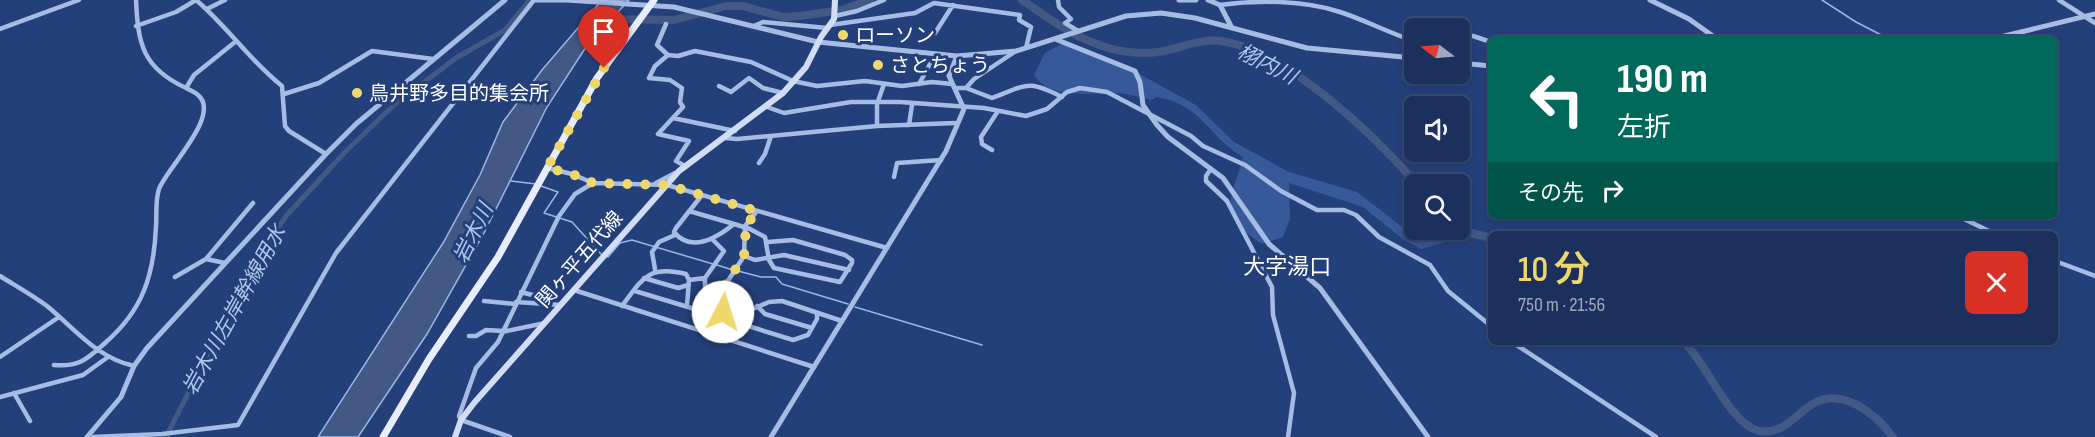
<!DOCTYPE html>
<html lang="ja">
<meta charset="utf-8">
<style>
:root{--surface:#1b305c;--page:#283c65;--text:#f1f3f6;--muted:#a0a9bb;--line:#394b72;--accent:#efd86b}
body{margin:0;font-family:"Sofia Sans Condensed","Noto Sans JP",sans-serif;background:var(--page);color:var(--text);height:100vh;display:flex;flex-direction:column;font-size:22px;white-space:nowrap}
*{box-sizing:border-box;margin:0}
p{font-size:20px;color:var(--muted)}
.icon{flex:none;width:33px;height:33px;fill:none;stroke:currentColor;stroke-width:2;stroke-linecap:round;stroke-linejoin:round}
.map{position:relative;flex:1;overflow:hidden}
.panel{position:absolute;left:1488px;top:231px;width:570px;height:114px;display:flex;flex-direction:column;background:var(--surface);border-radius:9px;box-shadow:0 3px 9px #0003,0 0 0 2px var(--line)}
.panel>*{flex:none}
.guide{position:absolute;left:1488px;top:36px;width:570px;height:183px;border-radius:9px;box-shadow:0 3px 9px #0003,0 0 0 2px var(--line);background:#00695c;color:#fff;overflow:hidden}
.needle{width:39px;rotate:286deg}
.controls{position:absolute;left:1404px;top:18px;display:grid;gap:12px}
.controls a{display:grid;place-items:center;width:66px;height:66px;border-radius:9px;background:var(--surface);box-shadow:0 3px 9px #0003,0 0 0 2px var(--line);font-size:30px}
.pin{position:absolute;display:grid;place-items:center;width:51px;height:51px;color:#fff;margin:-62px -26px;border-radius:50% 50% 50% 0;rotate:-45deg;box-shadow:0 0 6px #0007}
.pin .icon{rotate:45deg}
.me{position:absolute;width:66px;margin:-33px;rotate:5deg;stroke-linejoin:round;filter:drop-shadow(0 0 4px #0008)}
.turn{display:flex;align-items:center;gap:21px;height:126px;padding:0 30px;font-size:27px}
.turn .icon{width:78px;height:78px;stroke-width:2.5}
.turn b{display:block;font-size:42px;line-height:51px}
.then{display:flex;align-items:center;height:57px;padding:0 30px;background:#0003;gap:12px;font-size:22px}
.round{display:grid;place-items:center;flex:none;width:63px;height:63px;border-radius:9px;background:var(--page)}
.headline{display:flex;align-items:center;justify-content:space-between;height:102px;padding:0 30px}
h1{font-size:36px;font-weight:600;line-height:45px;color:var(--accent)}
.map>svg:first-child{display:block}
</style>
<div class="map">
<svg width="2095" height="437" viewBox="0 0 2095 437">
<rect width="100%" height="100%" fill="#24407b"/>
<path fill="#375899" d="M 1063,43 L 1132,70 L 1196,105 L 1234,142 L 1289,172 L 1357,192 L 1401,226 L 1445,242 L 1421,249 L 1404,240 L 1363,207 L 1289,183 L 1290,219 L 1283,237 L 1262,244 C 1216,214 1231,201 1243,157 C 1208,137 1202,104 1156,97 L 1152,100 C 1141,98 1130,94 1119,93 C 1092,92 1051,101 1034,75 L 1045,53 Z"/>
<path fill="#435885" stroke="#9bb5e6" stroke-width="1.5" d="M 602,0 L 629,0 L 586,47 L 547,107 L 484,233 L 427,334 L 358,437 L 318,437 L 443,243 L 480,175 L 503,122 L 542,70 Z"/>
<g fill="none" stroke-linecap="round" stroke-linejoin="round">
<path stroke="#9bb5e6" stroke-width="1.5" d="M 1822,0 L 1856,22 L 1889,39
M 511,181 L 536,184
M 541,186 L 558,192 L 544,213 L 572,222 L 601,254
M 606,256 L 608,257 L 620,243 L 632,240 L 713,264
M 717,265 L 733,270
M 738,271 L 761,277 L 776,277 L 782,284 L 848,304
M 855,307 L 982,345"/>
<path stroke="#435885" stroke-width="5" d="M 166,437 L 255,262 L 286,216 L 347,150 L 394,105 L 456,58 L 505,30 L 528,2"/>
<path stroke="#435885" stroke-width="8" d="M 1022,0 C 1064,29 1104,59 1158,52 C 1179,49 1200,38 1221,41 C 1286,50 1375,136 1417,184
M 602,15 L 607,19 L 674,20 L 726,6 L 743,6 L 783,17 L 800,16 L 842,10 L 870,0
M 1459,230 L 1491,238
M 1684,342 C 1706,363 1730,422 1756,430 C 1781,437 1794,416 1811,405 C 1841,385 1876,414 1893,437"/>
<path stroke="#a7bce5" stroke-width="4.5" d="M 136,0 C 138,45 143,68 186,88
M 196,0 C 227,26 250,61 282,86 L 285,126 L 289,131 L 326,154
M 1058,0 L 1059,7 L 1071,19 L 1065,23 L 1078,31
M 2059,0 L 2095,23
M 1220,5 C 1257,0 1304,0 1340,12 C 1365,20 1389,33 1414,41
M 207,9 L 225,0
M 835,16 L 857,11 L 884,0
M 666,24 L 657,45 L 668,55 L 678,56 L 695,51 L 751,62 L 793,81 L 817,86 L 865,81 L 902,86 L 932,82 L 952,84
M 830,25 L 915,13 L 934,3 L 1020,15 L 1019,20 L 1031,27 L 1026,48
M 136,26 L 176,12 L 196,0
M 754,26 L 763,22 L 827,28
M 0,29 L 79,0
M 935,33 L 953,5
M 1460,35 L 1473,36 L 1491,42
M 668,55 L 655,66 L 649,78 L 670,80 L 682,88 L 680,102 L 683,107 L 658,134 L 689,141 L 676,161 L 685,166
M 919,84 L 935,55
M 719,86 L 731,92 L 749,78 L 763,88 L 783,93
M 955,88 L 966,88 L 974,79 L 1016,51
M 966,88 L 992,98 C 1027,85 1027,79 1062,97
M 284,94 L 319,83 L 372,51 L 433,59
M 767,107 L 784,113 L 851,102 L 900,102 L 984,108 L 1026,116 L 1047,109 L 1067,92 L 1080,88 L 1107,92 L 1191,136 L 1203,146 L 1245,165 L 1281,191 L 1317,210 L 1344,210 L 1356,215 L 1379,237 L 1430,265 L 1448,291 L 1491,326
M 673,118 L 735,131
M 909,125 L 912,105
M 877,126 L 877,104 L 884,84
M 725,138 L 737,139 L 877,126 L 955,123
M 992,150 L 982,144 L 981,137 L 998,111
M 759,163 L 765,154 L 771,136
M 547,168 L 572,174 L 593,183
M 1211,169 L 1206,176 L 1206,181 L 1227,201 L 1272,287 L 1273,315 L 1294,393 L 1288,437
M 894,177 L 897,163 L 941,160
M 656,183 L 675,173
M 702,195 L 676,228 L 674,232 C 692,254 718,237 734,224 L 750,229 L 765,237 L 769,260 L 774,268 L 840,282 L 852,263 L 852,260 L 845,255 L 793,240 L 768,242
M 689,211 L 734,224
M 1958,216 L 1995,234
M 744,256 L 755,260 L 784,255 L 849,270
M 206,259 L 225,263
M 2055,261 L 2095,276
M 655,269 L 652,252 L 659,242 L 675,235
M 0,276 C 16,286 32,295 47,306 C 75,329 97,358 134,366
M 175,277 L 206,259 L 253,203
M 644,278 L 678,288 L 688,285
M 689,280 L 705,278
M 574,290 L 814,367
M 635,291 L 721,317 L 738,315 L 745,325 L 793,340 L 808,335 L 817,319 L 817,314
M 521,292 L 536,296 L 548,293
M 484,301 L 515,304
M 516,302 L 561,305
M 622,306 C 643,278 648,265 686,274 L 689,280 L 687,306
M 757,306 L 765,314 L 812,328
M 705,312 L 705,278 L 724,251 L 713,240
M 738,315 L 769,302 L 782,301 L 842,321
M 502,332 L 545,323
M 709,333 L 723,312 L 724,287 L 744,256 L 745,226 L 757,211
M 469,336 L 476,336 L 486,330 L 503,331
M 1512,342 L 1656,437
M 0,357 L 59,317
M 54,365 C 80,367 87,359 105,343 C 143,310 154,275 156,226 C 157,214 155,201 159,189 C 166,169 222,115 198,95 C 195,92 190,90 186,88 L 194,75 L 235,42
M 14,393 L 30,421
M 0,397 L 83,375 L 108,357
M 93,437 L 162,434 L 238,425 L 336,253 L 534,0
M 510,437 L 461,420 L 459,416 L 476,368 L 498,342 L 559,216 L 575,194 L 593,183 L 667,185 L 887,248"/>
<path stroke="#a7bce5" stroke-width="5" d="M 536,0 L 567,0
M 566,0 L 674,7 L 818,42 L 957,56 L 1016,51 L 1126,16 L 1161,13 L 1195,18 L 1307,48 L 1414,58
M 1179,0 L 1196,0
M 1208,0 L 1220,5 L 1232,28
M 1650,0 L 1689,19 L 1717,39
M 1055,39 L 1135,71 L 1140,82 L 1143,105 L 1157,125 L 1168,137 L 1223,178 L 1269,244 L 1320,288 L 1428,437
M 1992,39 L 2095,14
M 1460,63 L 1491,66
M 87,437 L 121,397 L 134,366 L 147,348 L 326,154 L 356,124 L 505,0
M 771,437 L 946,151 L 964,109 L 949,76 L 957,56"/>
<path stroke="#d1dcf5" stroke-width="6" d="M 455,437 L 461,420 L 474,403 L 679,171 L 783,93 L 806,67 L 821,37 L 834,19 L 835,0"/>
<path stroke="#e8edfd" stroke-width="7" d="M 383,437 L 429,359 L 498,257 L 597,78 L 654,0"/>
</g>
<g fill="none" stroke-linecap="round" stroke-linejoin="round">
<path stroke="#efd86b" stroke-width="10" stroke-dasharray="0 18" d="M 604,68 L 547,168 L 572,174 L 593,183 L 667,185 L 757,211 L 746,226 L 744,256 L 724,287 L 723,312"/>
</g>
<g fill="#efd86b" stroke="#24407b" stroke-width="2">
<circle cx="843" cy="35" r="6"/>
<circle cx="878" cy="65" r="6"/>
<circle cx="357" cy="93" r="6"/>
</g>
<g text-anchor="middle" stroke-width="6" stroke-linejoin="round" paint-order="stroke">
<g font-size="20" fill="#fff" stroke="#24407b" text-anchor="start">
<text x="855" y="42">ローソン</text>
<text x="890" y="72">さとちょう</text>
<text x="369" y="100">鳥井野多目的集会所</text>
</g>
<g font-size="20" fill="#fff" stroke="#24407b">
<text transform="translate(579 259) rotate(-49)" y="7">関ヶ平五代線</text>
</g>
<g font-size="21" font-style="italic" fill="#b2c6ed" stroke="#24407b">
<text transform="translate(1267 64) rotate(27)" y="7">栩内川</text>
<text transform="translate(473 233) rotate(-64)" y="7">岩木川</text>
<text transform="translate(234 310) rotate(-61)" y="7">岩木川左岸幹線用水</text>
</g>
<g font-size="22" fill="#fff" stroke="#24407b">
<text x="1287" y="274">大字湯口</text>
</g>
</g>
</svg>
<div class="controls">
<a><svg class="needle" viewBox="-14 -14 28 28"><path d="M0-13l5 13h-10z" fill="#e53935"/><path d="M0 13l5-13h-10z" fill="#a0a9bb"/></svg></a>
<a><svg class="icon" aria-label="sound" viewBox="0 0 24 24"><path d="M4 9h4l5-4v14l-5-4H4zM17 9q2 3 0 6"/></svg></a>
<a><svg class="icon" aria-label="search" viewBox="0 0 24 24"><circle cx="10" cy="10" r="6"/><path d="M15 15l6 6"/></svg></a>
</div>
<div class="pin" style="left:604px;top:68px;background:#d93025"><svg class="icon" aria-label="arrive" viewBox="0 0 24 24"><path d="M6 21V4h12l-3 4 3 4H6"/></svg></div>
<svg class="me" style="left:723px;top:312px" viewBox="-20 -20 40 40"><circle r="19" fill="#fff"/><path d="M0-13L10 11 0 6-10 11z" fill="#efd86b"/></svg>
<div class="guide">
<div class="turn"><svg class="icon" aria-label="left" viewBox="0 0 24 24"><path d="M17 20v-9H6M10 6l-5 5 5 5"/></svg><div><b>190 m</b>左折</div></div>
<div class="then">その先<svg class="icon" aria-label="right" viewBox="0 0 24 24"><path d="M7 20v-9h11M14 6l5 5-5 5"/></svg></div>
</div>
<section class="panel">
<div class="headline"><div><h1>10 分</h1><p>750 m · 21:56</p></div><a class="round" style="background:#d93025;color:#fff"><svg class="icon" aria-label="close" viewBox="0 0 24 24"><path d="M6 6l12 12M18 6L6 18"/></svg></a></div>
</section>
</div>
